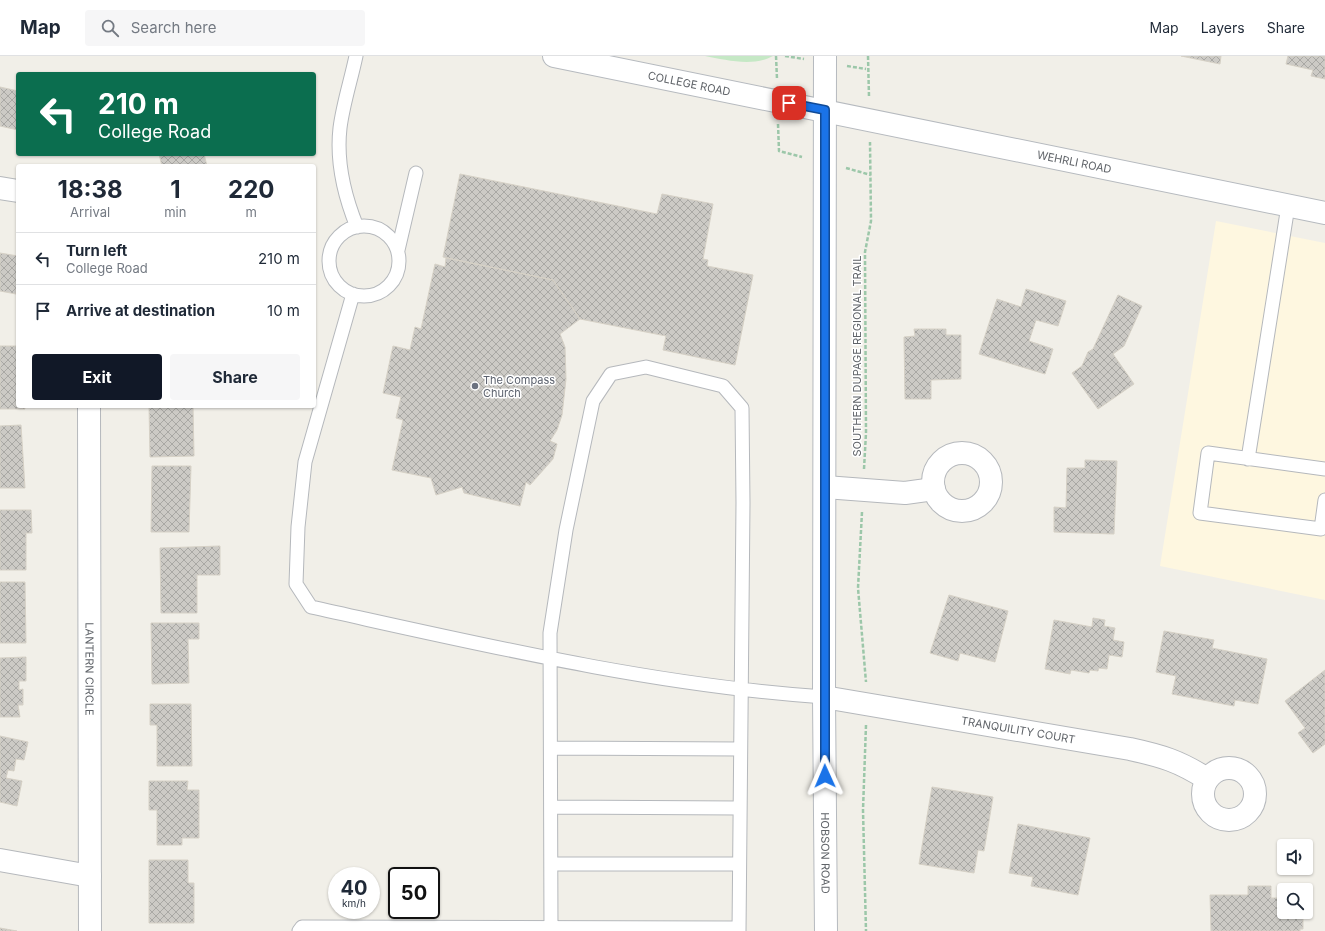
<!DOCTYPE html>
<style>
:root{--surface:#fff;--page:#f6f6f7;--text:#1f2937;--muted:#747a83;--line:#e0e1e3;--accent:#111827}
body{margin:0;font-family:Inter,sans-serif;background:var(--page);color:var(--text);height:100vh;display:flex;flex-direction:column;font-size:15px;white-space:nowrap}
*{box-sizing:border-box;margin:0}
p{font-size:13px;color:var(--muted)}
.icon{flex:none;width:22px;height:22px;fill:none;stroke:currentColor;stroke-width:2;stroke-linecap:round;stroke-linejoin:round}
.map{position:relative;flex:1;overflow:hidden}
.side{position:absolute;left:16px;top:108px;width:300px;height:244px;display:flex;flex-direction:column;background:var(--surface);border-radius:4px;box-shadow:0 1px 3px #0004}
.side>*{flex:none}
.hud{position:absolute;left:16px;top:16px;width:300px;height:84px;border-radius:4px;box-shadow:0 1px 3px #0004;background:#0b6e4f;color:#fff;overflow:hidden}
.tools{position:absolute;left:1277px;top:783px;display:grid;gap:8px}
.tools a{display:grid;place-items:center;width:36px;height:36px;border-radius:4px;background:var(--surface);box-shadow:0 1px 3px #0004;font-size:20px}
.speed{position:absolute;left:328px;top:811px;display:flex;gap:8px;font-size:20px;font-weight:700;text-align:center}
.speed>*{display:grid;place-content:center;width:52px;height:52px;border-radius:50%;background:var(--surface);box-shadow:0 1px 3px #0004;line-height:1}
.speed small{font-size:10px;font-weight:400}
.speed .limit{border:2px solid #111;border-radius:6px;background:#fff;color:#111}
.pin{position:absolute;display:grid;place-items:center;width:34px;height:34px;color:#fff;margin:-17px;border-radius:8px;box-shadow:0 2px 6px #0006}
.me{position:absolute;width:44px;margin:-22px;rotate:359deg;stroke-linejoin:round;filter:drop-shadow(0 0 3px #0008)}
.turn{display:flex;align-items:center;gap:14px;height:84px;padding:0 16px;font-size:18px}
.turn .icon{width:52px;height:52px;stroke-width:2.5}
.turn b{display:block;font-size:28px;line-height:34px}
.eta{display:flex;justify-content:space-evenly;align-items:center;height:68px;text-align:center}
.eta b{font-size:24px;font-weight:700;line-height:28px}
.action{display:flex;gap:8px;margin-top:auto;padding:8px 16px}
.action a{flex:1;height:46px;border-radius:4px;background:var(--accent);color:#fff;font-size:16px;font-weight:700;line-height:46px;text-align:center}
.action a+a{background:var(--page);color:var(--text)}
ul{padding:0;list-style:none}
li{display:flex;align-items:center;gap:12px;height:52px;padding:0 16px;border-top:1px solid var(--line)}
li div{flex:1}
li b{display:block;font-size:15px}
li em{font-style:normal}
header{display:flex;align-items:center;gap:24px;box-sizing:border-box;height:56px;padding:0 20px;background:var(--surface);border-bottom:1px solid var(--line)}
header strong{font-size:19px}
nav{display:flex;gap:22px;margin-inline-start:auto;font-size:14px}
.search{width:280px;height:36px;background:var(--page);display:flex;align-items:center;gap:10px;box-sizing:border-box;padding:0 14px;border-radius:4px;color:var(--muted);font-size:15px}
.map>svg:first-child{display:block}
</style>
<header>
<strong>Map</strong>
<div class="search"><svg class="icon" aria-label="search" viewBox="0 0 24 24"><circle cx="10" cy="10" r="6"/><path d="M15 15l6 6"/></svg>Search here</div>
<nav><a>Map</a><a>Layers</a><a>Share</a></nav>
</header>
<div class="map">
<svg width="1325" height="875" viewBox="0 0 1325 875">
<defs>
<pattern id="building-cross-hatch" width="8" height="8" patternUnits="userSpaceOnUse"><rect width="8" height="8" fill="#cccac5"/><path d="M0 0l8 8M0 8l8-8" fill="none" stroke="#a9a8a4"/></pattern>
</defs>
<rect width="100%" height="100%" fill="#f1efe8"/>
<path fill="#fef7e0" d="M 1216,165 L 1325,187 L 1325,544 L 1160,510 Z"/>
<path fill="#c5e8c5" d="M 705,0 L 773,0 C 753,11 726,4 705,0 Z"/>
<path fill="url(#building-cross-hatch)" stroke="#d6d1c6" d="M 1181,0 L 1221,0 L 1220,8 Z
M 1288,0 L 1325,0 L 1325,23 L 1311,20 L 1313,14 L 1286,8 Z
M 0,31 L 18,35 L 18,74 L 0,70 Z
M 159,98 L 204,98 L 207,110 L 162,110 Z
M 460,118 L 657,158 L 662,138 L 713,148 L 703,203 L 708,204 L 707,210 L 753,219 L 735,309 L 663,294 L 666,280 L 580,263 L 553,224 L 443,201 Z
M 0,197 L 18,200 L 16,238 L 0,235 Z
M 446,202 L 553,224 L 580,263 L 560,278 L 565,291 L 566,323 L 562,359 L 557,374 L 550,385 L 557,388 L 553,403 L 530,429 L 526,426 L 520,450 L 464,437 L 462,431 L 436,439 L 431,422 L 392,414 L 403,364 L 396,362 L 401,341 L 383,337 L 393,290 L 410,294 L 415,271 L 421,273 L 435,208 L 445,211 Z
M 1026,233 L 1066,245 L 1058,270 L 1036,264 L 1029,285 L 1053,293 L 1045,318 L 979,298 L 997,243 L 1021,251 Z
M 1118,239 L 1142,250 L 1124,290 L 1113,298 L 1134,328 L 1098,353 L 1072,317 L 1082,310 L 1088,296 L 1093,293 Z
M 914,273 L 946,273 L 946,279 L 961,279 L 961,323 L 931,324 L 931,343 L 905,343 L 904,281 L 915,280 Z
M 0,290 L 18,290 L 18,350 L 24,350 L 25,353 L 0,353 Z
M 149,350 L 193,350 L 194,400 L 150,401 Z
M 21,369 L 25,432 L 0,432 L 0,370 Z
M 1085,404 L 1117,405 L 1114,478 L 1054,476 L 1054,451 L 1066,452 L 1067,412 L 1085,412 Z
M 152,410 L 191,410 L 189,476 L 151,476 Z
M 0,454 L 31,454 L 32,477 L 26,477 L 26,514 L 0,514 Z
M 220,490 L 220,519 L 197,519 L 197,557 L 161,557 L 160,492 Z
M 0,526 L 25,526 L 26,587 L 0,587 Z
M 949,539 L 1008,555 L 995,606 L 960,597 L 958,605 L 930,597 Z
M 1093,562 L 1105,564 L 1104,570 L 1115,572 L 1113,584 L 1124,586 L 1122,601 L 1109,599 L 1107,613 L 1099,612 L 1098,615 L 1090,614 L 1089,617 L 1071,614 L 1070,618 L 1045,613 L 1054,564 L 1092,571 Z
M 151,567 L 199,567 L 199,583 L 188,583 L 189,627 L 152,628 Z
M 1164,575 L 1214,584 L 1212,592 L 1267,603 L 1258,648 L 1235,644 L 1234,650 L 1172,638 L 1176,620 L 1156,616 Z
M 26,601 L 26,625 L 19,625 L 19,634 L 23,633 L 23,649 L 18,649 L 20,661 L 0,661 L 0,602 Z
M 1325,614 L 1325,688 L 1313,697 L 1298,677 L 1305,672 L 1285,645 Z
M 150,648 L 191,648 L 192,710 L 157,710 L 157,669 L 150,669 Z
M 0,680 L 28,686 L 24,704 L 16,703 L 14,715 L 8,714 L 6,722 L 22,725 L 17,750 L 0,746 Z
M 149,725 L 188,725 L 187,734 L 199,734 L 199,782 L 182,782 L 182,789 L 157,789 L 157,754 L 149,754 Z
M 932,731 L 993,741 L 984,795 L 978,794 L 974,817 L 919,808 Z
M 1018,768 L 1090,782 L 1078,839 L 1031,830 L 1033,821 L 1009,817 Z
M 149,804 L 188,804 L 188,827 L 194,827 L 194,867 L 149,867 Z
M 1248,830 L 1271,830 L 1271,842 L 1284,842 L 1284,856 L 1303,856 L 1303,873 L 1300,873 L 1300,875 L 1211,875 L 1210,839 L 1248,839 Z
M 0,872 L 17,875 L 0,875 Z"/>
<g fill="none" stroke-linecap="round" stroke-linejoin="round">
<g stroke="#b5b8bc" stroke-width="15">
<path id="service" d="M 356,0 C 351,24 343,48 340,72 C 336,107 344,139 357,171
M329 205a35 35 0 1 1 70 0a35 35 0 1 1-70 0Z
M 398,194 L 416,117
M 353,238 L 305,406 L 298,471 L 296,528 L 311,551 C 480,588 650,629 824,641
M 1248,403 L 1288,150
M 1325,413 L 1208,397 L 1200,457 L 1321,473 L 1325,444
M 551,692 L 740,693
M 551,751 L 740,752
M 551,808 L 739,808
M 299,875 L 302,871 L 739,872
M 551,875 L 550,577 L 566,474 L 593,345 L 611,318 L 646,311 L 723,330 L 742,352 L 743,447 L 739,875"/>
</g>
<g stroke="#b5b8bc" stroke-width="24">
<g id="minor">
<path d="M 0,132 L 18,135"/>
<path id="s1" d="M 89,350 L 90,875"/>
<circle cx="962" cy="426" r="29"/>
<path d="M 825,431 L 905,437 L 934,433"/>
<path id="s2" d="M 824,641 L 1130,693 C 1162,700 1179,705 1207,723"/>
<circle cx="1229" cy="738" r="26"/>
<path d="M 0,804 L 90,820"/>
</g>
</g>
<g stroke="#b6babf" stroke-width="24">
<g id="secondary">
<path id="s3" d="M 554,0 L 1325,157"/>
<path id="s4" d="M 825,0 L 824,641 L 826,875"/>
</g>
</g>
<path stroke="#9cc7a9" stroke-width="2.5" stroke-dasharray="4 2" stroke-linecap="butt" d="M 776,0 L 777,23
M 785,0 L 804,3
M 868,0 L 869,41
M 847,10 L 866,13
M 778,68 L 779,95 L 802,101
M 846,112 L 871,119
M 864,413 L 866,377 L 865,196 L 871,165 L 870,86
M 862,456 L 858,532 L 866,626
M 866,669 L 863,754 L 866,875"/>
<use href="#service" stroke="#fff" stroke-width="13"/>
<use href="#minor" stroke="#fff" stroke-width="22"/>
<use href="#secondary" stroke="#fff" stroke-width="22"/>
</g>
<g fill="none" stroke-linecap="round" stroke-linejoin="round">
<g stroke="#114b97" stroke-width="10">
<path id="route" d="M 789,47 L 825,54 L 825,720"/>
</g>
<use href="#route" stroke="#1a73e8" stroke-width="7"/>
</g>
<circle fill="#6b7280" stroke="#fff" stroke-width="1.5" cx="475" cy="330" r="4"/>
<g text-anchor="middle" stroke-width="3" stroke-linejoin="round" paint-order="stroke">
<g font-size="11" fill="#5f6368" stroke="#fff">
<text dy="4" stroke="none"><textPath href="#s3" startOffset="138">COLLEGE ROAD</textPath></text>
<text dy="4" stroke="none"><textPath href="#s3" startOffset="531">WEHRLI ROAD</textPath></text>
<text transform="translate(857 300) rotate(-90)" y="4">SOUTHERN DUPAGE REGIONAL TRAIL</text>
<text dy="4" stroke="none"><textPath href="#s1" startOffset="263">LANTERN CIRCLE</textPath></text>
<text dy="4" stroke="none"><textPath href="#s2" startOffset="197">TRANQUILITY COURT</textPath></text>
<text dy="4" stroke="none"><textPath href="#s4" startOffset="797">HOBSON ROAD</textPath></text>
</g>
<g font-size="11" fill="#5b616d" stroke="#fff" text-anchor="start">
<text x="483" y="328">The Compass<tspan x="483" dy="13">Church</tspan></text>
</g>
</g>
</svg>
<div class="tools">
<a><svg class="icon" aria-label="sound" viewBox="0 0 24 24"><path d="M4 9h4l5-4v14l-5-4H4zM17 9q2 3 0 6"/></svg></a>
<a><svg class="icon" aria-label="search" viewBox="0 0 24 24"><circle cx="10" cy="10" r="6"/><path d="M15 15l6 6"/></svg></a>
</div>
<div class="speed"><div>40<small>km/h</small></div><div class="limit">50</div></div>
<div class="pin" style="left:789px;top:47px;background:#d93025"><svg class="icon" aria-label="arrive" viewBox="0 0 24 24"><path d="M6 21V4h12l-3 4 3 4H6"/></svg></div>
<svg class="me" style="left:825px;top:720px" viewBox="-20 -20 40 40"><path d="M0-17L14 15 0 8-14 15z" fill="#1a73e8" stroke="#fff" stroke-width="4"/></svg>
<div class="hud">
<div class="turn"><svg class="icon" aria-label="left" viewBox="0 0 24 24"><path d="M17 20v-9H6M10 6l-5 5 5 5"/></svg><div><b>210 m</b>College Road</div></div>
</div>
<section class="side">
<div class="eta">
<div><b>18:38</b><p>Arrival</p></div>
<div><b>1</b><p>min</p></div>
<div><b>220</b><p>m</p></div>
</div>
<ul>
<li><svg class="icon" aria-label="left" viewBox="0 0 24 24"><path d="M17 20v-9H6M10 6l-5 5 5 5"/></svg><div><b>Turn left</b><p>College Road</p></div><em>210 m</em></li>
<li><svg class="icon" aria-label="arrive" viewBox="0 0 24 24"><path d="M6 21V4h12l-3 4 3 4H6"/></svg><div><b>Arrive at destination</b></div><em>10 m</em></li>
</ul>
<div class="action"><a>Exit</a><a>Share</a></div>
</section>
</div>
